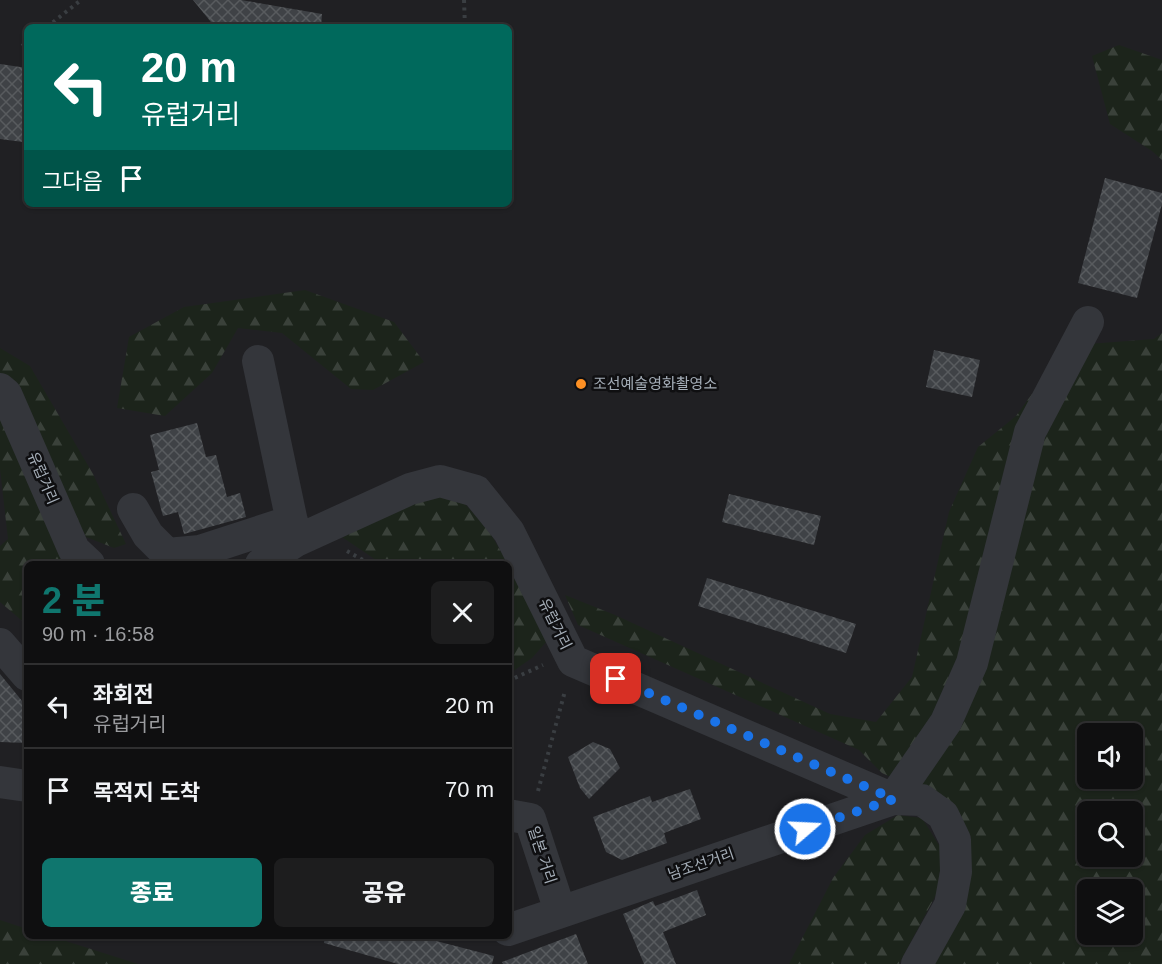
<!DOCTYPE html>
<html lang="ko">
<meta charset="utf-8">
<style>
:root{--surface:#0f0f10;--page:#1d1d1e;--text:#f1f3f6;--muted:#9b9c9f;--line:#2f2f30;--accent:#0f766e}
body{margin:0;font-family:Arial,"Noto Sans KR",sans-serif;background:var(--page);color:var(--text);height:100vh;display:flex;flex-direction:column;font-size:22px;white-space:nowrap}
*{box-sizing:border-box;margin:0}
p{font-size:20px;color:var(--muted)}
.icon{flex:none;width:33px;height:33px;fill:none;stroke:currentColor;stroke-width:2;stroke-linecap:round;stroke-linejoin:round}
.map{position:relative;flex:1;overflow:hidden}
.side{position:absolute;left:24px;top:561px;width:488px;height:378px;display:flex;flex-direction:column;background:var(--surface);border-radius:9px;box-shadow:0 2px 4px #0004,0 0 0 2px var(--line)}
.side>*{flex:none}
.guide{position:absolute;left:24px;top:24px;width:488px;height:183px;border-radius:9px;box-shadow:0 2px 4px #0004,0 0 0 2px var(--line);background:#00695c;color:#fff;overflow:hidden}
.fabs{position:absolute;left:1077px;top:723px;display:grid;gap:12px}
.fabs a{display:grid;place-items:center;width:66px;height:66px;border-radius:9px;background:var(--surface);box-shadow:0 2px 4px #0004,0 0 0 2px var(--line);font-size:30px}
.pin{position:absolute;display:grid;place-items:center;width:51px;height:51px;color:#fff;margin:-26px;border-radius:12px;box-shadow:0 3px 9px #0006}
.me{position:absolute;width:66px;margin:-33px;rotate:71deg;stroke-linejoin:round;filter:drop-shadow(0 0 4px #0008)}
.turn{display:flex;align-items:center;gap:21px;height:126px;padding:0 18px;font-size:27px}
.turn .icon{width:78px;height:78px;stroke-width:2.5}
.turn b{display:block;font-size:42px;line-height:51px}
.then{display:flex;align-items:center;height:57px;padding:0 18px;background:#0003;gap:12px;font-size:22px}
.round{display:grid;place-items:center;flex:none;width:63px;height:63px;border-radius:9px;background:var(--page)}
.headline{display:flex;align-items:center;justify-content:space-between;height:102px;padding:0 18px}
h1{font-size:36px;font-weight:800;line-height:45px;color:var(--accent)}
.cta{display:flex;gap:12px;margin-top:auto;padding:12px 18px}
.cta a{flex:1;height:69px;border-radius:9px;background:var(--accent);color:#fff;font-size:24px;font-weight:800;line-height:69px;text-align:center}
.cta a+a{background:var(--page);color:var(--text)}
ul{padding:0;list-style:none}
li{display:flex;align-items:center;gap:18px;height:84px;padding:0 18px;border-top:2px solid var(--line)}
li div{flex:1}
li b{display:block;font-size:22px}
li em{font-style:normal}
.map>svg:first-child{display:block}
</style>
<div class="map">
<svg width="1162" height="964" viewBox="0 0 1162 964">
<defs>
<pattern id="forest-firs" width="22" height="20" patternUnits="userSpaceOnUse" patternTransform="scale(1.5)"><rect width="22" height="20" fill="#1c241b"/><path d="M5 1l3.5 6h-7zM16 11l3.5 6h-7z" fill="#3a413a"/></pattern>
<pattern id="building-cross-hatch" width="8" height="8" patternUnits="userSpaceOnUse" patternTransform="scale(1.5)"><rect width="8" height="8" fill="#3f4246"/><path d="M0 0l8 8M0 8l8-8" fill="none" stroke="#585b5e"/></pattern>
</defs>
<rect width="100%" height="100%" fill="#141416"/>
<path fill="#202023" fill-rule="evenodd" d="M 0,0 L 1162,0 L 1162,964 L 0,964 ZM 27,27 L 508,27 L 508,204 L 27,204 ZM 27,564 L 508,564 L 508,936 L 27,936 ZM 1088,734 L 1132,734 L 1132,778 L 1088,778 ZM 1088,812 L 1132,812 L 1132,856 L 1088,856 ZM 1088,890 L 1132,890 L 1132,934 L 1088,934 Z"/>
<path fill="url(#forest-firs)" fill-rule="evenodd" d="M 1119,45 L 1162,60 L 1162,160 L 1152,151 L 1110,124 L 1092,56 Z
M 305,290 L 394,322 L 424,362 L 373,390 L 351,389 L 282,333 L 238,328 L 212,373 L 165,416 L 117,408 L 129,337 L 184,307 Z
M 1162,333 L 1162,964 L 928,964 L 967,864 L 919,790 L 882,773 L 859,750 L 578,625 L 565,595 L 615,615 L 830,714 L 876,722 L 912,677 L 949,512 L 978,447 L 1016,416 L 1058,358 L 1088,344 L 1154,339 ZM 1088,734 L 1132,734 L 1132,778 L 1088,778 ZM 1088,812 L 1132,812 L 1132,856 L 1088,856 ZM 1088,890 L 1132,890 L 1132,934 L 1088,934 Z
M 0,348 L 30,366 L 93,474 L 126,544 L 114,548 L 86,537 L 46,460 L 0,378 Z
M 0,416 L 77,564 L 27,564 L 27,625 L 0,602 L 0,546 L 8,539 L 0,469 Z
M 435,493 L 464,503 L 488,529 L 508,564 L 382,564 L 339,535 Z
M 508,566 L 547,641 L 532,658 L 509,674 Z
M 898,815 L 922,818 L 942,850 L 938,891 L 899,964 L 789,964 L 833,878 L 865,835 Z
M 0,920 L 27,929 L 27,936 L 50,936 L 138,964 L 0,964 Z"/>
<path fill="url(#building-cross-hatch)" d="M 193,0 L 241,0 L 322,14 L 321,27 L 215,27 Z
M 0,64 L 27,68 L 27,113 L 23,142 L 0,139 Z
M 1105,178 L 1162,193 L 1162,204 L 1137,298 L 1078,283 Z
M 934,350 L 980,360 L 972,397 L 926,387 Z
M 197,423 L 206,457 L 216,455 L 227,497 L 240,493 L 246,517 L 184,534 L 178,512 L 163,516 L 151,472 L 159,470 L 150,435 Z
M 729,494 L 821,516 L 814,545 L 722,522 Z
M 707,578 L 856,624 L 846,653 L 698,606 Z
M 0,674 L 27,707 L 27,743 L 0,742 Z
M 593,742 L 610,749 L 620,768 L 589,799 L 580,788 L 568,757 Z
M 690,789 L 701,819 L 664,833 L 667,843 L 622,860 L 606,852 L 593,817 L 650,796 L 652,802 Z
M 697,890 L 706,915 L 663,932 L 676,964 L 644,964 L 623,914 L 653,901 L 655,906 Z
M 576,934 L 588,964 L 503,964 L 502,962 Z
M 325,936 L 417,936 L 494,956 L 492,964 L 398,964 L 324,943 Z"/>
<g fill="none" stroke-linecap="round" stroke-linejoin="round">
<path stroke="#3a3e42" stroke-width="4" stroke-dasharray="3 4.5" stroke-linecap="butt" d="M 464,0 L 465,27
M 47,27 L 81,0
M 22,46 L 27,42
M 347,551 L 370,564
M 508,681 L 543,665
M 538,791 L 565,691"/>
<path stroke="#34363b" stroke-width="32" d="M 258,361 L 296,541
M 0,389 L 6,394 L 74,550 L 89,564
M 133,509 L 148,535 L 167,554 L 200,551 L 292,521
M 261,564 L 296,541 L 410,489 L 440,481 L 476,491 L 509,532 L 573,661 L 893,799
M 0,644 L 27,675
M 0,782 L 27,786
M 893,799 L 946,722 L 972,663 L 1030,432 L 1088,322
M 508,815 L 530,819 L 560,911
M 508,930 L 893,799 L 922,800 L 943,815 L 955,840 L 956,872 L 950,905 L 917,964"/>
</g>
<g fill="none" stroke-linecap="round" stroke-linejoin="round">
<path stroke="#1a73e8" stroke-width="10" stroke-dasharray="0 18" d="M 616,679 L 894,799 L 805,829"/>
</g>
<circle fill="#fd9024" stroke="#0f0f11" stroke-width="2" cx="581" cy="384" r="6"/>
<g text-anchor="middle" stroke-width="5" stroke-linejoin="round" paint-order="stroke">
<g font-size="15" fill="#a4adb7" stroke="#0f0f11" text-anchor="start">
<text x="593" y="389">조선예술영화촬영소</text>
</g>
<g font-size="15" fill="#a4adb7" stroke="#0f0f11">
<text transform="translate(43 478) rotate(67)" y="5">유럽거리</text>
<text transform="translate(555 624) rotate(64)" y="5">유럽거리</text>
<text transform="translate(542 855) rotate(72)" y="5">일본 거리</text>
<text transform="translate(701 864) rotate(-19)" y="5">남조선거리</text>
</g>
</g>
</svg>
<div class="fabs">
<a><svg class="icon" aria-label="sound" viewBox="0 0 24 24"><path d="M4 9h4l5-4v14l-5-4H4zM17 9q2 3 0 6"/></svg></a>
<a><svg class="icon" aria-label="search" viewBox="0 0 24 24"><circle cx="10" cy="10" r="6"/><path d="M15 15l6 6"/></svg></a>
<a><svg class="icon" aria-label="layers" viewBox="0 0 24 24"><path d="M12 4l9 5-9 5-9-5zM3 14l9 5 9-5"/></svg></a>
</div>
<div class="pin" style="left:616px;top:679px;background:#d93025"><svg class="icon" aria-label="arrive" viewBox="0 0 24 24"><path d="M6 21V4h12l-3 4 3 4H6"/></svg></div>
<svg class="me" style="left:805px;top:829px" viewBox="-20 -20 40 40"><circle r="17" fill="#1a73e8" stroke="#fff" stroke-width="3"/><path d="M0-11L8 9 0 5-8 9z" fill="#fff"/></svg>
<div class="guide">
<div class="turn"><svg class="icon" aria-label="left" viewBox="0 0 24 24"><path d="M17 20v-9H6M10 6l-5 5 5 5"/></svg><div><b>20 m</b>유럽거리</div></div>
<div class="then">그다음<svg class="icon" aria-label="arrive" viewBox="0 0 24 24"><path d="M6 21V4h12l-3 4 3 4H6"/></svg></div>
</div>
<section class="side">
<div class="headline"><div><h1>2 분</h1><p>90 m · 16:58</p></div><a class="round"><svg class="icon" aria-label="close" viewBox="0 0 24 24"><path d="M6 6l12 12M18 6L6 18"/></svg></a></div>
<ul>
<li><svg class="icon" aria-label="left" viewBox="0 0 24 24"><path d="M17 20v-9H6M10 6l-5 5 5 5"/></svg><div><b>좌회전</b><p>유럽거리</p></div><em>20 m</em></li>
<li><svg class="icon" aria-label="arrive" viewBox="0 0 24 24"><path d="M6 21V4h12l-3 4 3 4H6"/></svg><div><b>목적지 도착</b></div><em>70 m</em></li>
</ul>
<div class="cta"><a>종료</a><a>공유</a></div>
</section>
</div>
